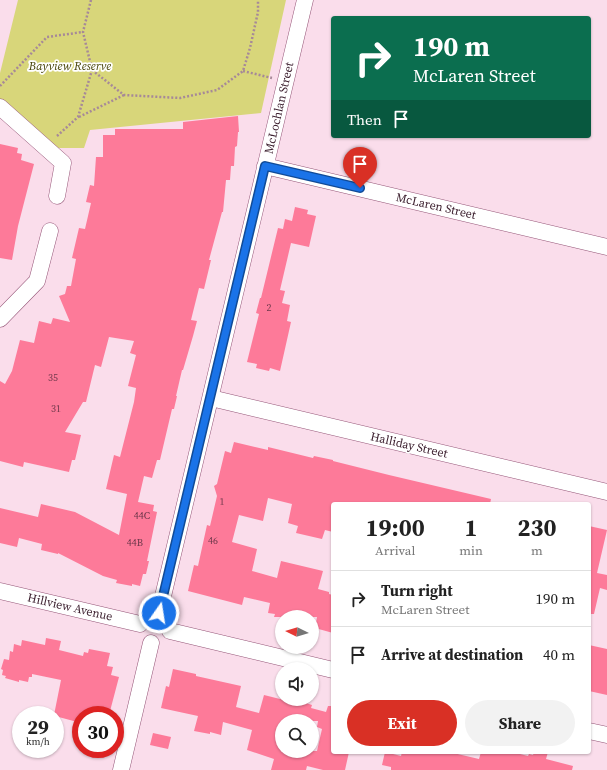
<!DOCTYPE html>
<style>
:root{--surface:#fff;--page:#f2f2f2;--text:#222;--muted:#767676;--line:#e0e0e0;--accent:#d93025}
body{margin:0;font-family:"Source Serif 4",serif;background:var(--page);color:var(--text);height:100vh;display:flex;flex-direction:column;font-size:15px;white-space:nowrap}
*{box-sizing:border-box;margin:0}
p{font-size:13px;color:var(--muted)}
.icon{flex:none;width:22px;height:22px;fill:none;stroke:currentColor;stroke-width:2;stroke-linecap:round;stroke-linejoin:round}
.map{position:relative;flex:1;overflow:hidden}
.sheet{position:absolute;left:331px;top:502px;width:260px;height:252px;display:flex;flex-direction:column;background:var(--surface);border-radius:4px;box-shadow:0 1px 3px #0004}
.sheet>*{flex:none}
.hud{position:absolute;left:331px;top:16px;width:260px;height:122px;border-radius:4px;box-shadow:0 1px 3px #0004;background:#0b6e4f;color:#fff;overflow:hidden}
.needle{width:26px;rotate:275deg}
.fabs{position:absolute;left:275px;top:610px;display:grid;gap:8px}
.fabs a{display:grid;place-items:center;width:44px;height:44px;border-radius:50%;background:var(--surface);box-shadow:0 1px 3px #0004;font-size:20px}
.speed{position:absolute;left:12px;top:706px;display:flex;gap:8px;font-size:20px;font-weight:700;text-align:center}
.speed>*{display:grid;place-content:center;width:52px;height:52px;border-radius:50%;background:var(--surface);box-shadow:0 1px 3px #0004;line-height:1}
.speed small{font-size:10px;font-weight:400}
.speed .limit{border:6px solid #d22;background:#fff;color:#111}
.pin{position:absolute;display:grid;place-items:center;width:34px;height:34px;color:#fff;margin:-41px -17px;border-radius:50% 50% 50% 0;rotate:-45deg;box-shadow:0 0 4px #0007}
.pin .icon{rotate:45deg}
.me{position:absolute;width:44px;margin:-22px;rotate:13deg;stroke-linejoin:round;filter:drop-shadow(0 0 3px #0008)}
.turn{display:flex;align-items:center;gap:14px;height:84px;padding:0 16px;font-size:18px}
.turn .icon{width:52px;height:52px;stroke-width:2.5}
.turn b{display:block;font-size:28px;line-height:34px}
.then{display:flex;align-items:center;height:38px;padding:0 16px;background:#0003;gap:8px;font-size:15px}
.eta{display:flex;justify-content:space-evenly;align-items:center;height:68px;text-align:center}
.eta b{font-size:24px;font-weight:700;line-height:28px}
.primary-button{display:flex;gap:8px;margin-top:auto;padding:8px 16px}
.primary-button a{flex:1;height:46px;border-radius:24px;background:var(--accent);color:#fff;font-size:16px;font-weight:700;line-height:46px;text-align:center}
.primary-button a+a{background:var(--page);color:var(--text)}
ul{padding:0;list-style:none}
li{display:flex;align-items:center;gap:12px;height:56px;padding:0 16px;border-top:1px solid var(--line)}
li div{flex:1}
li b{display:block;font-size:15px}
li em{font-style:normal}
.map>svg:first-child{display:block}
</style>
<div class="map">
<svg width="607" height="770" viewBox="0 0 607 770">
<rect width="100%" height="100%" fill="#faddeb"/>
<path fill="#d8d67a" d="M 18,0 L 286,0 L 261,113 L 90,130 L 84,148 L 57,148 L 0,101 L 0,73 Z"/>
<path fill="#fd7a99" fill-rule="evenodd" d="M 238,116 L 239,132 L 238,132 L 237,146 L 235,147 L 234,166 L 231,166 L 230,180 L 226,180 L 223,212 L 222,212 L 209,260 L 211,260 L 204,289 L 199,288 L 191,320 L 197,321 L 193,336 L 183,370 L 182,370 L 176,396 L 177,396 L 174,409 L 172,409 L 160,460 L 157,460 L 152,478 L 144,476 L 138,502 L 154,505 L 153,511 L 157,512 L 147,561 L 149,561 L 146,574 L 143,574 L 140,586 L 132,584 L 132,586 L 116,583 L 117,580 L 103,576 L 58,553 L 58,554 L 41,550 L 42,544 L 19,538 L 17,547 L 0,543 L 0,508 L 38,517 L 41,504 L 75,512 L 119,535 L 127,494 L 106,489 L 114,455 L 120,457 L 134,402 L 136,388 L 128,386 L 136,355 L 130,353 L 134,341 L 109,337 L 101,367 L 95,365 L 86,402 L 83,402 L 65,432 L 81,435 L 75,460 L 72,460 L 69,472 L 24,462 L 23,467 L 0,461 L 0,381 L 5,384 L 12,371 L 20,340 L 34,343 L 39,321 L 51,324 L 53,318 L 70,322 L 59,296 L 65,294 L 67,286 L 71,286 L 76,259 L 72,258 L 79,228 L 85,229 L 91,203 L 86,202 L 90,185 L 94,186 L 96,157 L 103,157 L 103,135 L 115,135 L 115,129 L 183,129 L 183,122 Z
M 0,144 L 18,148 L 17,153 L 22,154 L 21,160 L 34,164 L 18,226 L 12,260 L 0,258 Z
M 295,207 L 308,210 L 307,214 L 316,216 L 309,247 L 291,243 L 280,290 L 285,291 L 282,303 L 290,305 L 287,321 L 291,322 L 280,371 L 270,368 L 269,371 L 256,368 L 257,364 L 247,362 L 259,314 L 256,313 L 260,298 L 261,298 L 278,228 L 283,229 L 285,219 L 292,221 Z
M 234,442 L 268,450 L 268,447 L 313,458 L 314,456 L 333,460 L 333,461 L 389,475 L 491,499 L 490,504 L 333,504 L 333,532 L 325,530 L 322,539 L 296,533 L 298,526 L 288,523 L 292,504 L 268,498 L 263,521 L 239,515 L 232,542 L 257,549 L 252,571 L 277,578 L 281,561 L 323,571 L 318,589 L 329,592 L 329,594 L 333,595 L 333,633 L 315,628 L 317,617 L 274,617 L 275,614 L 268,613 L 270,603 L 244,597 L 242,605 L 188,591 L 194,565 L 198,566 L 207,525 L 210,526 L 217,496 L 214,486 L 217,484 L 225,451 L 231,453 Z
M 589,526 L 607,530 L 597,573 L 607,575 L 607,590 L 600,588 L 594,614 L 589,614 Z
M 46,638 L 61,641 L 59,650 L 83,656 L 84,652 L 88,653 L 89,649 L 110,653 L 107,666 L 113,667 L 111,675 L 119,677 L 109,715 L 81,715 L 81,723 L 55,716 L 54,715 L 61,680 L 32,674 L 32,677 L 29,677 L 28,682 L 19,680 L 19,682 L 5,678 L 6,676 L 2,675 L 3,670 L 1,669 L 4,659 L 9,660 L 10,651 L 13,652 L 14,644 L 21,646 L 22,640 L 45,645 Z
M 589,645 L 607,649 L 607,695 L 589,691 Z
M 173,669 L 196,674 L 196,676 L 241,686 L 236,707 L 259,713 L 264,695 L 280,699 L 299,699 L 306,701 L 306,703 L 312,705 L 311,708 L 326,712 L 328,706 L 333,706 L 333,752 L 349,752 L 345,770 L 323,770 L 307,766 L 306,770 L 271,770 L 274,759 L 247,750 L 252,730 L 223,722 L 221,735 L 210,732 L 210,734 L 194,731 L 198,716 L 161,708 L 166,686 L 169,687 ZM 282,721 L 318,721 L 317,727 L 322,729 L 317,751 L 282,751 Z
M 153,733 L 171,737 L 168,749 L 150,745 Z
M 385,752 L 401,756 L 402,752 L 449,752 L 479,759 L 481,752 L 512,752 L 528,756 L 529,754 L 533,755 L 534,752 L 548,752 L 546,759 L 573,766 L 572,770 L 391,770 L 391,767 L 382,765 Z"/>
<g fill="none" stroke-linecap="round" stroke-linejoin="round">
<g stroke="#955678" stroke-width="17">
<path id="minor" d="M 0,107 L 63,163 L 57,196
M 265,166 L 607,247
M 0,319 L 37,281 L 50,231
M 211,398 L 607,492
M 0,591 L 140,624
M 159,613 L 305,0
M 170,631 L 333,670
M 589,731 L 607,735
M 121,770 L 151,643"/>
</g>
<path stroke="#a68998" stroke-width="2.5" stroke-dasharray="2 2" stroke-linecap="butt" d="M 91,0 L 83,32 L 92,70 L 124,95 L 180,98 L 217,90 L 243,71 L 250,48 L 258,12 L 258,0
M 243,71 L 272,78
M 0,86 L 47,37 L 83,32
M 79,117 L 124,95
M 57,136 L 78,117 L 92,70"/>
<use href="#minor" stroke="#fff" stroke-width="16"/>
</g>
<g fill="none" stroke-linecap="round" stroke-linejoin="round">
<g stroke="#114b97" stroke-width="10">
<path id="route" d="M 159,613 L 265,166 L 360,188"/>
</g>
<use href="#route" stroke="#1a73e8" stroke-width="7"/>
</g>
<g text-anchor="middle" stroke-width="3.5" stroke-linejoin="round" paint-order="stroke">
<g font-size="10" fill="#6e384b">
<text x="269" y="311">2</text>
<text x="53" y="381">35</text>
<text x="56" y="412">31</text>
<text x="222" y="505">1</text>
<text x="142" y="519">44C</text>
<text x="213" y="544">46</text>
<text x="135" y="546">44B</text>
</g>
<g font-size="12" font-style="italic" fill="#484509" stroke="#fff">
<text x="70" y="70">Bayview Reserve</text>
</g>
<g font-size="12" fill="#3e2231" stroke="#fff">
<text transform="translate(279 108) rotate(-77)" y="4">McLochlan Street</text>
<text transform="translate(436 206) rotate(13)" y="4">McLaren Street</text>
<text transform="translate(409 445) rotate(13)" y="4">Halliday Street</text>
<text transform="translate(70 607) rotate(13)" y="4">Hillview Avenue</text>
</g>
</g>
</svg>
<div class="fabs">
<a><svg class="needle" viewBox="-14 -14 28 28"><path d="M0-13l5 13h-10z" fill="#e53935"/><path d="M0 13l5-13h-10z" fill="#767676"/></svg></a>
<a><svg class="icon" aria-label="sound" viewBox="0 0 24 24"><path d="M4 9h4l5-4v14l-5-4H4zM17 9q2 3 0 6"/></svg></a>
<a><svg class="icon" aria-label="search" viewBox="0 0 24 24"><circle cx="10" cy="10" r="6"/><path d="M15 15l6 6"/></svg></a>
</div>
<div class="speed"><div>29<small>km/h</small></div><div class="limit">30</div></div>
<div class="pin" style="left:360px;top:188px;background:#d93025"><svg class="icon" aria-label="arrive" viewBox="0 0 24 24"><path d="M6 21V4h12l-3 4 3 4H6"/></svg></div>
<svg class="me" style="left:159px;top:613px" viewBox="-20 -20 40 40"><circle r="17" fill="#1a73e8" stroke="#fff" stroke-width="3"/><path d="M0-11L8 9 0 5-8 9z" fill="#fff"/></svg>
<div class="hud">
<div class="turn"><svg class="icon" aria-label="right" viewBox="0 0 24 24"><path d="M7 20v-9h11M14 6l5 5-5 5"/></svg><div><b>190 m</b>McLaren Street</div></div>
<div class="then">Then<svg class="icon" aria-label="arrive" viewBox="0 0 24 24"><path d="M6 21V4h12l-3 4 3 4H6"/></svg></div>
</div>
<section class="sheet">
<div class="eta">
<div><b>19:00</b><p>Arrival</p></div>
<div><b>1</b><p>min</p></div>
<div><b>230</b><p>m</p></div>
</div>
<ul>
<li><svg class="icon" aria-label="right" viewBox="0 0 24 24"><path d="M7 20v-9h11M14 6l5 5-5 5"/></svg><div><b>Turn right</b><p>McLaren Street</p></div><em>190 m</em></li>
<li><svg class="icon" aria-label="arrive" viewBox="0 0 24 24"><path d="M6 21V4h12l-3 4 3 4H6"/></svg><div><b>Arrive at destination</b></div><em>40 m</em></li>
</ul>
<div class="primary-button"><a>Exit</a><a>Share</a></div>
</section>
</div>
